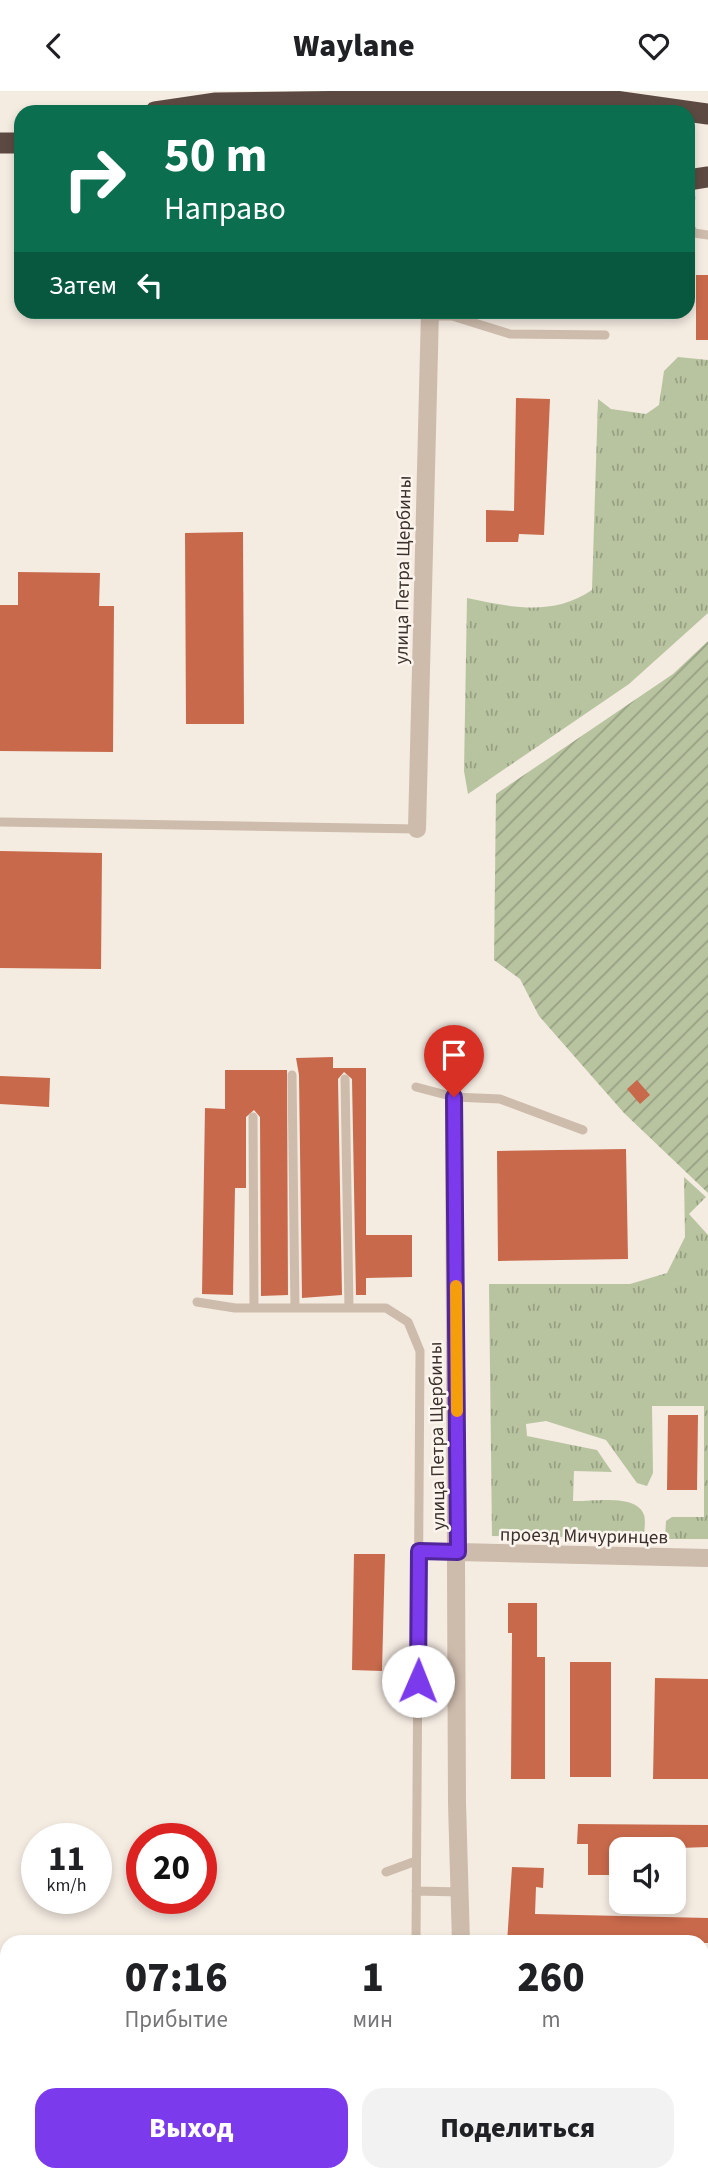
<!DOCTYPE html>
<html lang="ru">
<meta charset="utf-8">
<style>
:root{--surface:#fff;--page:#f2f2f2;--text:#202124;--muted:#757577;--accent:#7c3aed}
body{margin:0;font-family:"Source Sans 3",sans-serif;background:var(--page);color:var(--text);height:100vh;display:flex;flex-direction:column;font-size:26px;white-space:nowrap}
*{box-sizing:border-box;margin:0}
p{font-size:23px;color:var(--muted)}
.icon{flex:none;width:38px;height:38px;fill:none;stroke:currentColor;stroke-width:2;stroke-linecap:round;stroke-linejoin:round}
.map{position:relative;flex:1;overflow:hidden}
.sheet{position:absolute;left:0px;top:1844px;width:709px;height:247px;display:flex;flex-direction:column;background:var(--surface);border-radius:21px 21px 0 0;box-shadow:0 4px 10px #0003}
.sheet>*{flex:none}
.banner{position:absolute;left:14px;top:14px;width:681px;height:214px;border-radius:21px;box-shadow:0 4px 10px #0003;background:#0b6e4f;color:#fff;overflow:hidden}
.tools{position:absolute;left:609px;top:1746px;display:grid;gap:14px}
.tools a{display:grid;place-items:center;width:77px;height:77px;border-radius:14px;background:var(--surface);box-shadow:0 4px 10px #0003;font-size:35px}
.speed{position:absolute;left:21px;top:1732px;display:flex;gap:14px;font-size:35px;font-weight:700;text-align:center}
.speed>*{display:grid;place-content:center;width:91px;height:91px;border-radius:50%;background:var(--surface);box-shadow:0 4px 10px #0003;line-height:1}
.speed small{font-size:18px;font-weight:400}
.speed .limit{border:10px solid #d22;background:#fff;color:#111}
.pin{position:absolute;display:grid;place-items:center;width:60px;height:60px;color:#fff;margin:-72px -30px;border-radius:50% 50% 50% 0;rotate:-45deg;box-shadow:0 0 7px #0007}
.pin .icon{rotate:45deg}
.me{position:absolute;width:77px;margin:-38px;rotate:1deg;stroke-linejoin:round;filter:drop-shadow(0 0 5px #0008)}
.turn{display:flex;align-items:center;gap:24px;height:147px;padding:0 35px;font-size:32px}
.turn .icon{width:91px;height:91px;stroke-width:2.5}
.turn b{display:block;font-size:49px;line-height:60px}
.then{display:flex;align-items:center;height:66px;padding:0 35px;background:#0003;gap:14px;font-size:26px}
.eta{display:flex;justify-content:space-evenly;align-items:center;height:119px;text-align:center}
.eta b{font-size:42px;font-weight:800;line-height:49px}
.action{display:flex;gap:14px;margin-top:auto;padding:14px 35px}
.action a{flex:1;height:80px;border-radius:21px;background:var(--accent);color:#fff;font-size:28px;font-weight:800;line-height:80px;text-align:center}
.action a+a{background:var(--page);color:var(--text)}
header{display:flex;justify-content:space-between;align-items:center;height:91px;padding:0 35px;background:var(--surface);font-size:32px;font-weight:800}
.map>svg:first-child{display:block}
</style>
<header><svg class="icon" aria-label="back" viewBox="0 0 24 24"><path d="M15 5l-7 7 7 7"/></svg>Waylane<svg class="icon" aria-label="heart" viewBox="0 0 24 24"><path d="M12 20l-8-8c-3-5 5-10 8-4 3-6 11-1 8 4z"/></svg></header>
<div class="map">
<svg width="708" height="2090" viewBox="0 0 708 2090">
<defs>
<pattern id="grass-tufts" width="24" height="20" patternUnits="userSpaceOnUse" patternTransform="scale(1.75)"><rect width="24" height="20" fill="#b8c4a0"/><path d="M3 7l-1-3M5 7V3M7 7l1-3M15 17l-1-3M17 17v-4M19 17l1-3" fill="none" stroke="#97a083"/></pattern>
<pattern id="garden-furrows" width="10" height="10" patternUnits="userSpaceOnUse" patternTransform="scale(1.75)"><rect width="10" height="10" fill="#b8c4a0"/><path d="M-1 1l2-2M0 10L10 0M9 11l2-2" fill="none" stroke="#97a083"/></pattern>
</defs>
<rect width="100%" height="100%" fill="#f4ebe1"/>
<path fill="url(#grass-tufts)" d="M 678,266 L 708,269 L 708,522 L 629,593 L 468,703 L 464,680 L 467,507 C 511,516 552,526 592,499 L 598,308 L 611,318 L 646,323 L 659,314 L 664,280 Z
M 684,1086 L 706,1106 L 689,1123 L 708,1144 L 708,1448 L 665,1448 L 666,1430 L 672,1426 L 704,1426 L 704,1315 L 652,1315 L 653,1382 L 647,1395 L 637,1392 L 606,1349 L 546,1330 L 526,1333 L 527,1345 L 597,1359 L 612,1381 L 574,1380 L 573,1410 C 591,1411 637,1402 644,1424 C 646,1430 644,1440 644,1447 L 492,1445 L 489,1193 L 630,1193 L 667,1182 L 685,1146 Z"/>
<path fill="url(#garden-furrows)" d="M 708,550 L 708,1102 L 624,1022 L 539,925 L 520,888 L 494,869 L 496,703 L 673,583 Z"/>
<path fill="#c8694b" d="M 696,184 L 708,184 L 708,249 L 696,249 Z
M 516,307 L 550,308 L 544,444 L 519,443 L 518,451 L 486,451 L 486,419 L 514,420 Z
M 243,441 L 244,633 L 186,633 L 185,442 Z
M 18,481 L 100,482 L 99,515 L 114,515 L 113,661 L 0,660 L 0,514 L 18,514 Z
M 0,760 L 102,762 L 101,878 L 0,877 Z
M 333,966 L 333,977 L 366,977 L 366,1144 L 412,1144 L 412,1186 L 366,1187 L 366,1204 L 356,1204 L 352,988 L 344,981 L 338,988 L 342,1204 L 302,1207 L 299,984 L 296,967 Z
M 225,979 L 287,979 L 288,1204 L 261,1205 L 260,1026 L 254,1019 L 246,1026 L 246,1097 L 235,1097 L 233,1204 L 202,1203 L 205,1017 L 225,1018 Z
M 0,985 L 50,987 L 49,1016 L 0,1013 Z
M 637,989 L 650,1004 L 640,1013 L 627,998 Z
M 626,1058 L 628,1168 L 498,1170 L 497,1060 Z
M 668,1324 L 698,1324 L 697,1399 L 667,1399 Z
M 354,1463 L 385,1463 L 382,1580 L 352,1579 Z
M 508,1512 L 537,1512 L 537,1566 L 545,1566 L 545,1688 L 511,1688 L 512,1542 L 508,1542 Z
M 570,1571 L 611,1571 L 611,1686 L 570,1686 Z
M 655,1587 L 708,1588 L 708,1688 L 653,1688 Z
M 578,1733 L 708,1734 L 708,1756 L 621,1759 L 621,1784 L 588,1784 L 588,1753 L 577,1753 Z
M 512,1776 L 544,1777 L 543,1797 L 536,1796 L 535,1823 L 708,1827 L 708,1852 L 507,1852 Z"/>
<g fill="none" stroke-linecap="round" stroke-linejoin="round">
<path stroke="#cdbbac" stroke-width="9" d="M 688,98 L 691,107 L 688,122
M 688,133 L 694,142 L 708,144
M 430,225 L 452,225 L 510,243 L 605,244
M 0,731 L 417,738
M 292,984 L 295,1217
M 345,988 L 349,1217
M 416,996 L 454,1006 L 500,1008 L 583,1039
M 253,1026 L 254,1217
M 197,1211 L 235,1217 L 386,1217 L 408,1231 L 420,1260 L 416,1852
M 419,1460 L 457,1461
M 386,1781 L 416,1770
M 416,1800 L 461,1801
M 416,2084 L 416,2090"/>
<path stroke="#cdbbac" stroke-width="18" d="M 417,738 L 430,220
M 454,1006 L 457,1712 L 461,1852
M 458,1461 L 708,1467
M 463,2084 L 463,2090"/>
<path stroke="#a18a7d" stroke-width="18" d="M 0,2065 L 7,2066
M 120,2084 L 155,2090"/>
<path stroke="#5c4a42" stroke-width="21" d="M 155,21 L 216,12 L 594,7 L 708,23
M 0,52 L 21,52
M 688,89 L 708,86"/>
</g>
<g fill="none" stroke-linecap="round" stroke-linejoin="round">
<g stroke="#51269a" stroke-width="18">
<path id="route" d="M 418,1590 L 419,1460 L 458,1461 L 454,1006"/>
</g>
<use href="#route" stroke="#7c3aed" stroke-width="12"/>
<path stroke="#f59e0b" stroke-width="12" d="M 456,1195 L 457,1320"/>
</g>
<g text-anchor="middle" stroke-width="5" stroke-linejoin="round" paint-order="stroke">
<g font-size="19" fill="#3b302b" stroke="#fbf5ee">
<text transform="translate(402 479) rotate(-89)" y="7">улица Петра Щербины</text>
<text transform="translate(436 1345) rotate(-91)" y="7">улица Петра Щербины</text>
<text transform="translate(584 1444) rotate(1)" y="7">проезд Мичуринцев</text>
</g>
</g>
</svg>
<div class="tools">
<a><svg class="icon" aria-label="sound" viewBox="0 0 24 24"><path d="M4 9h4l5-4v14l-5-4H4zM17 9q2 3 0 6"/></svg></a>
</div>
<div class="speed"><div>11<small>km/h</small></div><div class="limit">20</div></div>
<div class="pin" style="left:454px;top:1006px;background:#d93025"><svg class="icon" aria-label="arrive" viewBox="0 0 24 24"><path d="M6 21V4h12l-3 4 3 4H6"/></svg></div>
<svg class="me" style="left:418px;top:1590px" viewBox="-20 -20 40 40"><circle r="19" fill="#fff"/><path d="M0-13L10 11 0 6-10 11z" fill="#7c3aed"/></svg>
<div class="banner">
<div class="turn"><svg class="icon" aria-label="right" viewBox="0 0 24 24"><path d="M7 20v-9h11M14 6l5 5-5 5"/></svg><div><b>50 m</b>Направо</div></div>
<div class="then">Затем<svg class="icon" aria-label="left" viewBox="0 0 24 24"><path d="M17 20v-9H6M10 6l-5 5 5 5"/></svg></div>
</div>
<section class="sheet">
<div class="eta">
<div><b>07:16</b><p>Прибытие</p></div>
<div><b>1</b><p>мин</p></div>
<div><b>260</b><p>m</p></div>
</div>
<div class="action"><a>Выход</a><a>Поделиться</a></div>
</section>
</div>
